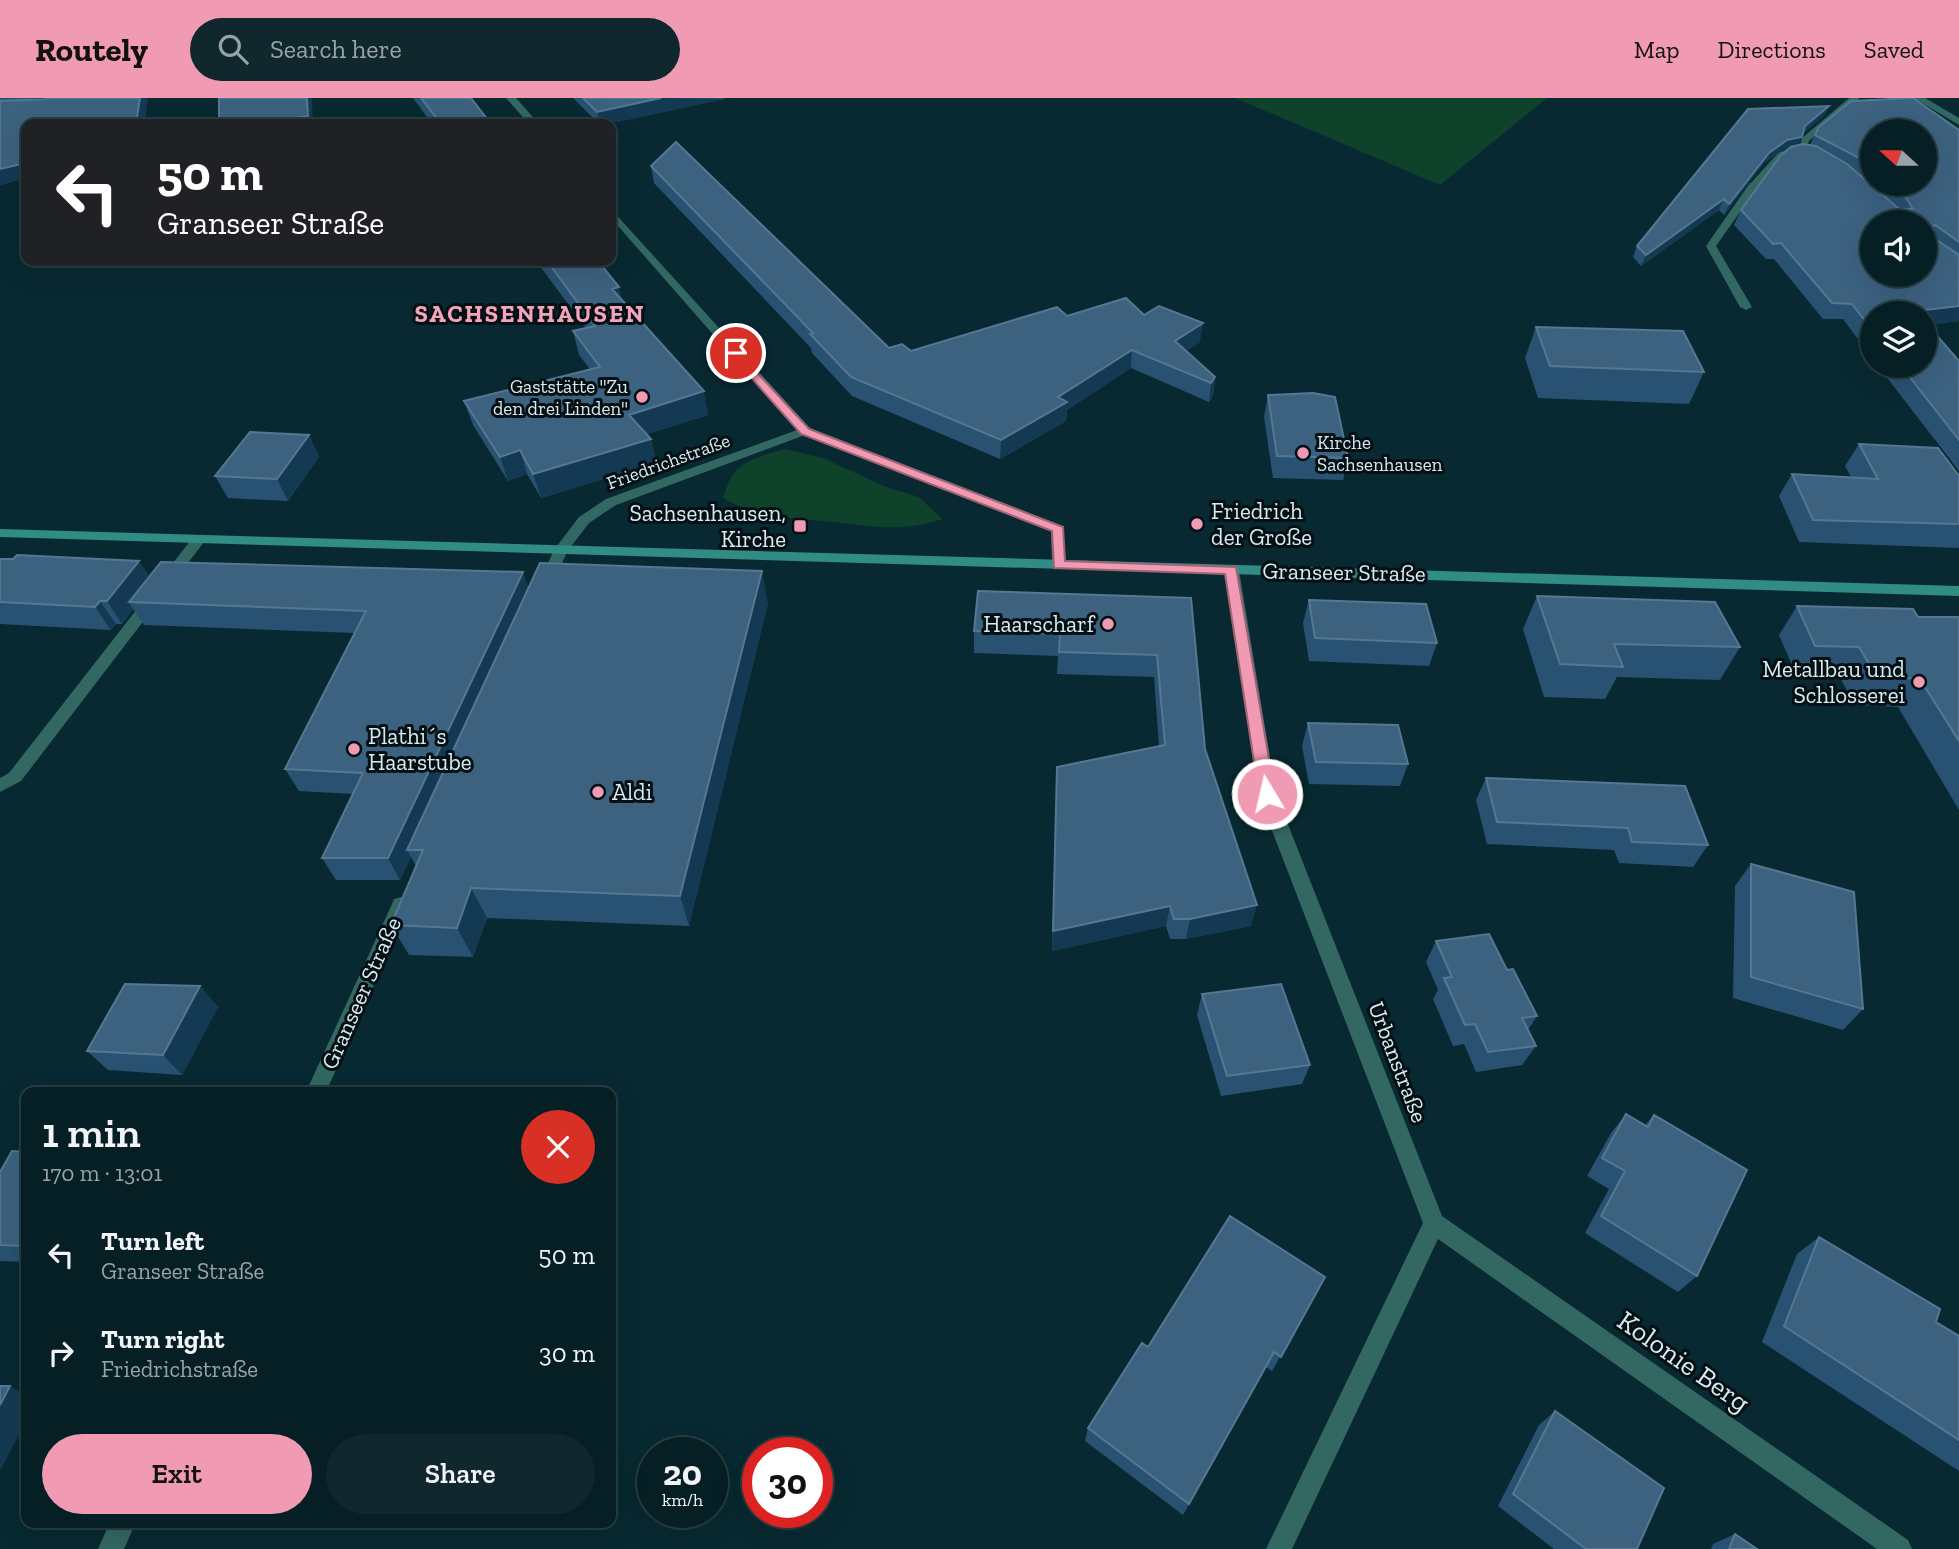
<!DOCTYPE html>
<meta charset="utf-8">
<style>
:root{--surface:#061f25;--page:#0f272d;--text:#f1f3f6;--muted:#98a2a7;--line:#273d42;--accent:#f19ab3}
body{margin:0;font-family:"Zilla Slab",serif;background:var(--page);color:var(--text);height:100vh;display:flex;flex-direction:column;font-size:26px;white-space:nowrap}
*{box-sizing:border-box;margin:0}
p{font-size:23px;color:var(--muted)}
.icon{flex:none;width:38px;height:38px;fill:none;stroke:currentColor;stroke-width:2;stroke-linecap:round;stroke-linejoin:round}
.map{position:relative;flex:1;overflow:hidden}
.drawer{position:absolute;left:21px;top:989px;width:595px;height:441px;display:flex;flex-direction:column;background:var(--surface);border-radius:14px;box-shadow:0 7px 28px #0002,0 0 0 2px var(--line)}
.drawer>*{flex:none}
.top-card{position:absolute;left:21px;top:21px;width:595px;height:147px;border-radius:14px;box-shadow:0 7px 28px #0002,0 0 0 2px var(--line);background:#202124;color:#fff;overflow:hidden}
.needle{width:46px;rotate:291deg}
.fabs{position:absolute;left:1860px;top:21px;display:grid;gap:14px}
.fabs a{display:grid;place-items:center;width:77px;height:77px;border-radius:50%;background:var(--surface);box-shadow:0 7px 28px #0002,0 0 0 2px var(--line);font-size:35px}
.speed{position:absolute;left:637px;top:1339px;display:flex;gap:14px;font-size:35px;font-weight:700;text-align:center}
.speed>*{display:grid;place-content:center;width:91px;height:91px;border-radius:50%;background:var(--surface);box-shadow:0 7px 28px #0002,0 0 0 2px var(--line);line-height:1}
.speed small{font-size:18px;font-weight:400}
.speed .limit{border:10px solid #d22;background:#fff;color:#111}
.pin{position:absolute;display:grid;place-items:center;width:60px;height:60px;color:#fff;margin:-30px;border:4px solid #fff;border-radius:50%;box-shadow:0 2px 7px #0007}
.me{position:absolute;width:77px;margin:-38px;rotate:351deg;stroke-linejoin:round;filter:drop-shadow(0 0 5px #0008)}
.turn{display:flex;align-items:center;gap:24px;height:147px;padding:0 21px;font-size:32px}
.turn .icon{width:91px;height:91px;stroke-width:2.5}
.turn b{display:block;font-size:49px;line-height:60px}
.round{display:grid;place-items:center;flex:none;width:74px;height:74px;border-radius:37px;background:var(--page)}
.overview{display:flex;align-items:center;justify-content:space-between;height:119px;padding:0 21px}
h1{font-size:42px;font-weight:600;line-height:52px}
.cta{display:flex;gap:14px;margin-top:auto;padding:14px 21px}
.cta a{flex:1;height:80px;border-radius:42px;background:var(--accent);color:#111;font-size:28px;font-weight:600;line-height:80px;text-align:center}
.cta a+a{background:var(--page);color:var(--text)}
ul{padding:0;list-style:none}
li{display:flex;align-items:center;gap:21px;height:98px;padding:0 21px}
li div{flex:1}
li b{display:block;font-size:26px}
li em{font-style:normal}
header{display:flex;align-items:center;gap:42px;box-sizing:border-box;height:98px;padding:0 35px;background:var(--accent);color:#111}
header strong{font-size:33px}
nav{display:flex;gap:38px;margin-inline-start:auto;font-size:24px}
.search{width:490px;height:63px;background:var(--page);display:flex;align-items:center;gap:18px;box-sizing:border-box;padding:0 24px;border-radius:38px;color:var(--muted);font-size:26px}
.map>svg:first-child{display:block}
</style>
<header>
<strong>Routely</strong>
<div class="search"><svg class="icon" aria-label="search" viewBox="0 0 24 24"><circle cx="10" cy="10" r="6"/><path d="M15 15l6 6"/></svg>Search here</div>
<nav><a>Map</a><a>Directions</a><a>Saved</a></nav>
</header>
<div class="map">
<svg width="1959" height="1451" viewBox="0 0 1959 1451">
<rect width="100%" height="100%" fill="#082931"/>
<path fill="#0e422a" d="M 1235,0 L 1547,0 L 1440,87 Z
M 785,351 L 823,360 L 886,389 L 919,399 L 942,421 C 897,436 868,427 823,423 C 784,419 759,420 723,400 C 733,363 751,361 785,351 Z"/>
<g fill="none" stroke-linecap="round" stroke-linejoin="round">
<path fill="#336762" fill-rule="evenodd" d="M 1849,0 L 1860,0 L 1809,43 L 1804,55 L 1798,55 L 1802,40 Z
M 1914,0 L 1925,0 L 1959,20 L 1959,27 Z
M 1754,84 L 1759,87 L 1716,148 L 1752,209 L 1746,212 L 1740,209 L 1706,148 L 1750,85 Z
M 199,437 L 206,441 L 204,444 L 21,683 L 0,694 L 0,680 L 9,675 L 194,438 Z
M 561,447 L 568,452 L 552,487 L 545,492 L 540,490 L 538,487 L 554,452 Z
M 401,799 L 408,801 L 410,806 L 326,994 L 306,994 L 392,806 L 394,801 Z
M 110,1424 L 136,1424 L 124,1451 L 98,1451 Z"/>
<path fill="#336762" fill-rule="evenodd" d="M 506,0 L 516,0 L 539,26 L 529,26 Z
M 1804,51 L 1807,52 L 1807,56 L 1785,59 L 1758,89 L 1749,87 L 1779,54 Z
M 611,111 L 810,330 L 1063,428 L 1066,467 L 1064,470 L 1054,470 L 1052,467 L 1051,433 L 805,337 L 616,407 L 589,425 L 566,455 L 556,455 L 554,452 L 579,419 L 606,401 L 797,332 L 611,120 Z
M 1232,467 L 1239,472 L 1276,696 L 1442,1118 L 1908,1442 L 1912,1451 L 1877,1451 L 1438,1141 L 1292,1451 L 1266,1451 L 1423,1125 L 1258,696 L 1225,472 Z"/>
<path fill="#318c85" fill-rule="evenodd" d="M 0,431 L 1959,488 L 1959,498 L 0,439 Z"/>
</g>
<path fill="#295272" fill-rule="evenodd" d="M 0,0 L 148,0 L 26,80 L 0,87 Z
M 413,0 L 471,0 L 491,26 L 432,26 Z
M 573,0 L 724,0 L 724,1 L 607,26 L 599,26 Z
M 1829,8 L 1824,18 L 1802,36 L 1798,47 L 1810,47 L 1818,30 L 1959,32 L 1959,223 L 1928,227 L 1959,263 L 1959,373 L 1878,268 L 1925,268 L 1872,215 L 1872,260 L 1843,221 L 1823,221 L 1774,161 L 1766,161 L 1734,127 L 1741,112 L 1788,51 L 1782,53 L 1764,65 L 1724,117 L 1719,112 L 1641,168 L 1633,159 L 1637,148 ZM 1872,33 L 1925,86 L 1872,86 Z
M 651,68 L 889,250 L 911,253 L 1067,218 L 1144,217 L 1200,244 L 1186,253 L 1215,279 L 1213,298 L 1209,304 L 1131,270 L 1067,312 L 1066,323 L 1000,361 L 852,298 L 812,255 L 811,250 L 654,85 Z
M 536,163 L 598,163 L 622,202 L 708,317 L 647,336 L 651,341 L 656,365 L 541,400 L 527,376 L 508,383 L 473,327 L 464,303 L 590,271 L 579,257 L 573,233 L 586,230 Z
M 1536,229 L 1704,274 L 1689,306 L 1538,300 L 1525,260 Z
M 1268,297 L 1348,360 L 1343,382 L 1273,380 L 1264,319 Z
M 309,337 L 319,359 L 288,403 L 228,400 L 215,378 Z
M 1859,346 L 1959,378 L 1959,450 L 1799,444 L 1779,398 L 1792,376 L 1851,379 L 1845,368 Z
M 0,461 L 139,463 L 149,478 L 529,490 L 768,505 L 689,828 L 487,820 L 473,859 L 409,857 L 391,827 L 416,768 L 411,759 L 400,782 L 336,782 L 322,760 L 353,696 L 299,693 L 285,671 L 355,535 L 144,527 L 133,511 L 122,526 L 116,526 L 111,532 L 0,526 Z
M 1537,498 L 1740,549 L 1720,582 L 1617,579 L 1605,601 L 1544,599 L 1523,531 Z
M 1191,500 L 1205,651 L 1251,828 L 1186,841 L 1170,841 L 1166,828 L 1052,853 L 1057,669 L 1159,648 L 1154,579 L 1057,576 L 1058,558 L 974,555 L 974,533 Z
M 1309,502 L 1437,545 L 1429,568 L 1309,563 L 1303,525 Z
M 1797,508 L 1918,519 L 1959,519 L 1959,712 L 1898,609 L 1855,607 L 1839,578 L 1796,576 L 1779,537 Z
M 1308,625 L 1408,666 L 1400,688 L 1309,686 L 1302,648 Z
M 1486,680 L 1708,747 L 1693,769 L 1619,765 L 1614,752 L 1487,746 L 1476,702 Z
M 1751,766 L 1863,911 L 1843,932 L 1733,900 L 1735,788 Z
M 1436,843 L 1507,872 L 1537,918 L 1528,932 L 1536,948 L 1522,967 L 1476,974 L 1464,946 L 1453,948 L 1433,901 L 1438,892 L 1426,864 Z
M 200,888 L 218,909 L 182,977 L 108,972 L 87,953 Z
M 1202,896 L 1310,967 L 1302,986 L 1221,998 L 1197,917 Z
M 1626,1016 L 1645,1027 L 1654,1017 L 1697,1178 L 1678,1194 L 1585,1135 L 1609,1091 L 1587,1078 L 1611,1035 Z
M 26,1054 L 26,1164 L 0,1163 L 0,1074 Z
M 1819,1139 L 1936,1224 L 1959,1238 L 1959,1373 L 1762,1244 L 1797,1156 Z
M 1325,1179 L 1272,1273 L 1266,1269 L 1183,1417 L 1085,1343 L 1088,1330 L 1148,1249 Z
M 1555,1313 L 1637,1451 L 1554,1451 L 1498,1408 L 1539,1327 Z
M 1735,1436 L 1757,1451 L 1711,1451 L 1713,1446 Z"/>
<path fill="#143a53" d="M 140,0 L 148,0 L 145,26 L 136,26 Z
M 307,0 L 312,0 L 313,26 L 249,26 Z
M 661,0 L 724,1 L 607,26 L 600,26 L 597,14 Z
M 1829,8 L 1824,18 L 1800,38 L 1805,28 Z
M 1802,39 L 1797,49 L 1782,53 L 1764,65 L 1724,117 L 1729,106 L 1769,55 L 1787,42 Z
M 26,65 L 26,80 L 0,87 L 0,71 Z
M 1724,101 L 1719,112 L 1641,168 L 1646,157 Z
M 619,189 L 624,212 L 612,191 Z
M 1959,208 L 1959,223 L 1925,227 L 1925,215 L 1915,215 L 1916,213 Z
M 1203,225 L 1200,244 L 1172,262 L 1175,243 Z
M 1132,252 L 1131,270 L 1067,312 L 1066,323 L 1000,361 L 1001,342 L 1058,299 Z
M 1215,279 L 1213,298 L 1209,304 L 1211,285 Z
M 704,293 L 708,317 L 635,340 L 629,317 Z
M 309,337 L 319,359 L 288,403 L 277,381 Z
M 651,341 L 656,365 L 541,400 L 533,376 Z
M 520,352 L 527,376 L 508,383 L 500,359 Z
M 139,463 L 154,485 L 129,504 L 133,511 L 122,526 L 107,503 Z
M 762,473 L 768,505 L 689,828 L 680,798 Z
M 523,474 L 531,496 L 407,752 L 411,759 L 400,782 L 388,760 Z
M 100,503 L 116,526 L 111,532 L 95,509 Z
M 471,790 L 487,820 L 473,859 L 457,830 Z
M 1257,807 L 1251,828 L 1186,841 L 1190,821 Z
M 1170,808 L 1166,828 L 1052,853 L 1053,833 Z
M 200,888 L 218,909 L 182,977 L 163,957 Z
M 10,1288 L 26,1297 L 26,1323 L 0,1373 L 0,1307 Z"/>
<path fill="#3c6280" stroke="#557892" stroke-width="2" fill-rule="evenodd" d="M 47,0 L 140,0 L 136,26 L 26,26 L 26,65 L 0,71 L 0,3 L 45,1 Z
M 219,0 L 307,0 L 308,18 L 249,26 L 219,26 Z
M 421,0 L 471,0 L 491,26 L 441,26 Z
M 583,0 L 661,0 L 597,14 Z
M 1913,0 L 1959,32 L 1959,144 L 1935,127 L 1931,129 L 1931,138 L 1959,157 L 1959,208 L 1916,213 L 1918,215 L 1872,215 L 1872,232 L 1852,206 L 1832,205 L 1781,145 L 1773,146 L 1741,112 L 1781,57 L 1791,49 L 1803,46 L 1816,48 L 1847,66 L 1899,111 L 1913,111 L 1903,95 L 1892,86 L 1925,86 L 1925,33 L 1872,33 L 1872,69 L 1865,63 L 1815,37 L 1818,30 L 1851,3 ZM 1872,124 L 1925,124 L 1925,177 L 1872,177 Z
M 1829,8 L 1805,28 L 1802,39 L 1787,42 L 1769,55 L 1729,106 L 1724,101 L 1646,157 L 1637,148 L 1748,11 Z
M 676,44 L 889,250 L 902,246 L 911,253 L 1057,209 L 1067,218 L 1126,200 L 1144,217 L 1159,208 L 1203,225 L 1175,243 L 1215,279 L 1211,285 L 1132,252 L 1058,299 L 1067,304 L 1001,342 L 851,279 L 810,236 L 813,235 L 651,68 Z
M 547,163 L 598,163 L 619,189 L 612,191 L 704,293 L 629,317 L 651,341 L 533,376 L 520,352 L 500,359 L 464,303 L 600,269 L 573,233 L 595,228 Z
M 1925,224 L 1959,263 L 1959,342 L 1901,268 L 1925,268 Z
M 1536,229 L 1683,233 L 1704,274 L 1550,268 Z
M 1313,295 L 1335,299 L 1348,360 L 1277,358 L 1268,297 Z
M 250,334 L 309,337 L 277,381 L 215,378 Z
M 1859,346 L 1938,350 L 1959,378 L 1959,426 L 1813,422 L 1792,376 L 1878,381 Z
M 17,457 L 139,463 L 107,503 L 100,503 L 95,509 L 0,504 L 0,461 L 13,461 Z
M 161,464 L 523,474 L 388,760 L 322,760 L 363,675 L 285,671 L 366,513 L 129,504 Z
M 540,465 L 762,473 L 680,798 L 471,790 L 457,830 L 391,827 L 423,752 L 407,752 Z
M 978,493 L 1191,500 L 1205,651 L 1257,807 L 1190,821 L 1174,821 L 1170,808 L 1053,833 L 1057,669 L 1165,647 L 1157,557 L 1059,554 L 1060,536 L 974,533 Z
M 1537,498 L 1715,504 L 1740,549 L 1614,546 L 1623,569 L 1560,566 Z
M 1309,502 L 1426,506 L 1437,545 L 1315,540 Z
M 1797,508 L 1913,511 L 1918,519 L 1959,519 L 1959,643 L 1920,581 L 1876,578 L 1859,549 L 1815,548 Z
M 1308,625 L 1398,627 L 1408,666 L 1316,664 Z
M 1486,680 L 1685,688 L 1708,747 L 1632,744 L 1628,730 L 1497,724 Z
M 1751,766 L 1854,794 L 1863,911 L 1751,879 Z
M 1489,836 L 1507,872 L 1513,871 L 1537,918 L 1522,920 L 1536,948 L 1488,954 L 1475,926 L 1465,927 L 1444,880 L 1452,879 L 1436,843 Z
M 125,886 L 200,888 L 163,957 L 87,953 Z
M 1281,886 L 1310,967 L 1227,978 L 1202,896 Z
M 1626,1016 L 1648,1029 L 1654,1017 L 1747,1072 L 1697,1178 L 1601,1118 L 1625,1073 L 1602,1060 Z
M 12,1053 L 26,1054 L 26,1148 L 0,1147 L 0,1074 Z
M 1230,1118 L 1325,1179 L 1281,1259 L 1274,1254 L 1189,1406 L 1088,1330 L 1142,1245 L 1148,1249 Z
M 1819,1139 L 1940,1211 L 1936,1224 L 1959,1238 L 1959,1342 L 1784,1228 Z
M 0,1288 L 10,1288 L 0,1307 Z
M 1555,1313 L 1664,1390 L 1637,1451 L 1586,1451 L 1513,1396 Z
M 1735,1436 L 1757,1451 L 1729,1451 Z"/>
<path fill="#f19ab3" stroke="#9d6474" stroke-width="2" d="M 736,252 L 809,331 L 1063,429 L 1065,463 L 1236,469 L 1275,696 L 1273,700 L 1267,702 L 1259,696 L 1225,476 L 1054,470 L 1052,433 L 801,336 L 732,258 L 730,255 Z"/>
<g fill="#f19ab3" stroke="#041013" stroke-width="2.5">
<circle cx="642" cy="299" r="7"/>
<circle cx="1303" cy="355" r="7"/>
<circle cx="1197" cy="426" r="7"/>
<rect x="793" y="421" width="14" height="14" rx="3.5"/>
<circle cx="1108" cy="526" r="7"/>
<circle cx="1919" cy="584" r="7"/>
<circle cx="354" cy="651" r="7"/>
<circle cx="598" cy="694" r="7"/>
</g>
<g text-anchor="middle" stroke-width="6" stroke-linejoin="round" paint-order="stroke">
<g font-size="19" fill="#d9ebf0" stroke="#041013" text-anchor="end">
<text x="628" y="295">Gaststätte "Zu<tspan x="628" dy="22">den drei Linden"</tspan></text>
<text x="1317" y="351" text-anchor="start">Kirche<tspan x="1317" dy="22">Sachsenhausen</tspan></text>
</g>
<g font-size="19" fill="#d9ebf0" stroke="#041013">
<text transform="translate(668 363) rotate(-20)" y="7">Friedrichstraße</text>
</g>
<g font-size="23" fill="#d9ebf0" stroke="#041013" text-anchor="start">
<text x="1211" y="421">Friedrich<tspan x="1211" dy="26">der Große</tspan></text>
<text x="786" y="423" text-anchor="end">Sachsenhausen,<tspan x="786" dy="26">Kirche</tspan></text>
<text x="1094" y="534" text-anchor="end">Haarscharf</text>
<text x="1905" y="579" text-anchor="end">Metallbau und<tspan x="1905" dy="26">Schlosserei</tspan></text>
<text x="368" y="646">Plathi´s<tspan x="368" dy="26">Haarstube</tspan></text>
<text x="612" y="702">Aldi</text>
</g>
<g font-size="23" fill="#d9ebf0" stroke="#041013">
<text transform="translate(1344 474) rotate(1)" y="8">Granseer Straße</text>
<text transform="translate(361 895) rotate(-66)" y="8">Granseer Straße</text>
<text transform="translate(1398 964) rotate(69)" y="8">Urbanstraße</text>
</g>
<g font-size="24" font-weight="bold" letter-spacing="2" fill="#f5a4bb" stroke="#041013">
<text x="530" y="224">SACHSENHAUSEN</text>
</g>
<g font-size="28" fill="#d9ebf0" stroke="#041013">
<text transform="translate(1684 1263) rotate(35)" y="10">Kolonie Berg</text>
</g>
</g>
</svg>
<div class="fabs">
<a><svg class="needle" viewBox="-14 -14 28 28"><path d="M0-13l5 13h-10z" fill="#e53935"/><path d="M0 13l5-13h-10z" fill="#98a2a7"/></svg></a>
<a><svg class="icon" aria-label="sound" viewBox="0 0 24 24"><path d="M4 9h4l5-4v14l-5-4H4zM17 9q2 3 0 6"/></svg></a>
<a><svg class="icon" aria-label="layers" viewBox="0 0 24 24"><path d="M12 4l9 5-9 5-9-5zM3 14l9 5 9-5"/></svg></a>
</div>
<div class="speed"><div>20<small>km/h</small></div><div class="limit">30</div></div>
<div class="pin" style="left:736px;top:255px;background:#d93025"><svg class="icon" aria-label="arrive" viewBox="0 0 24 24"><path d="M6 21V4h12l-3 4 3 4H6"/></svg></div>
<svg class="me" style="left:1267px;top:696px" viewBox="-20 -20 40 40"><circle r="17" fill="#f19ab3" stroke="#fff" stroke-width="3"/><path d="M0-11L8 9 0 5-8 9z" fill="#fff"/></svg>
<div class="top-card">
<div class="turn"><svg class="icon" aria-label="left" viewBox="0 0 24 24"><path d="M17 20v-9H6M10 6l-5 5 5 5"/></svg><div><b>50 m</b>Granseer Straße</div></div>
</div>
<section class="drawer">
<div class="overview"><div><h1>1 min</h1><p>170 m · 13:01</p></div><a class="round" style="background:#d93025;color:#fff"><svg class="icon" aria-label="close" viewBox="0 0 24 24"><path d="M6 6l12 12M18 6L6 18"/></svg></a></div>
<ul>
<li><svg class="icon" aria-label="left" viewBox="0 0 24 24"><path d="M17 20v-9H6M10 6l-5 5 5 5"/></svg><div><b>Turn left</b><p>Granseer Straße</p></div><em>50 m</em></li>
<li><svg class="icon" aria-label="right" viewBox="0 0 24 24"><path d="M7 20v-9h11M14 6l5 5-5 5"/></svg><div><b>Turn right</b><p>Friedrichstraße</p></div><em>30 m</em></li>
</ul>
<div class="cta"><a>Exit</a><a>Share</a></div>
</section>
</div>
